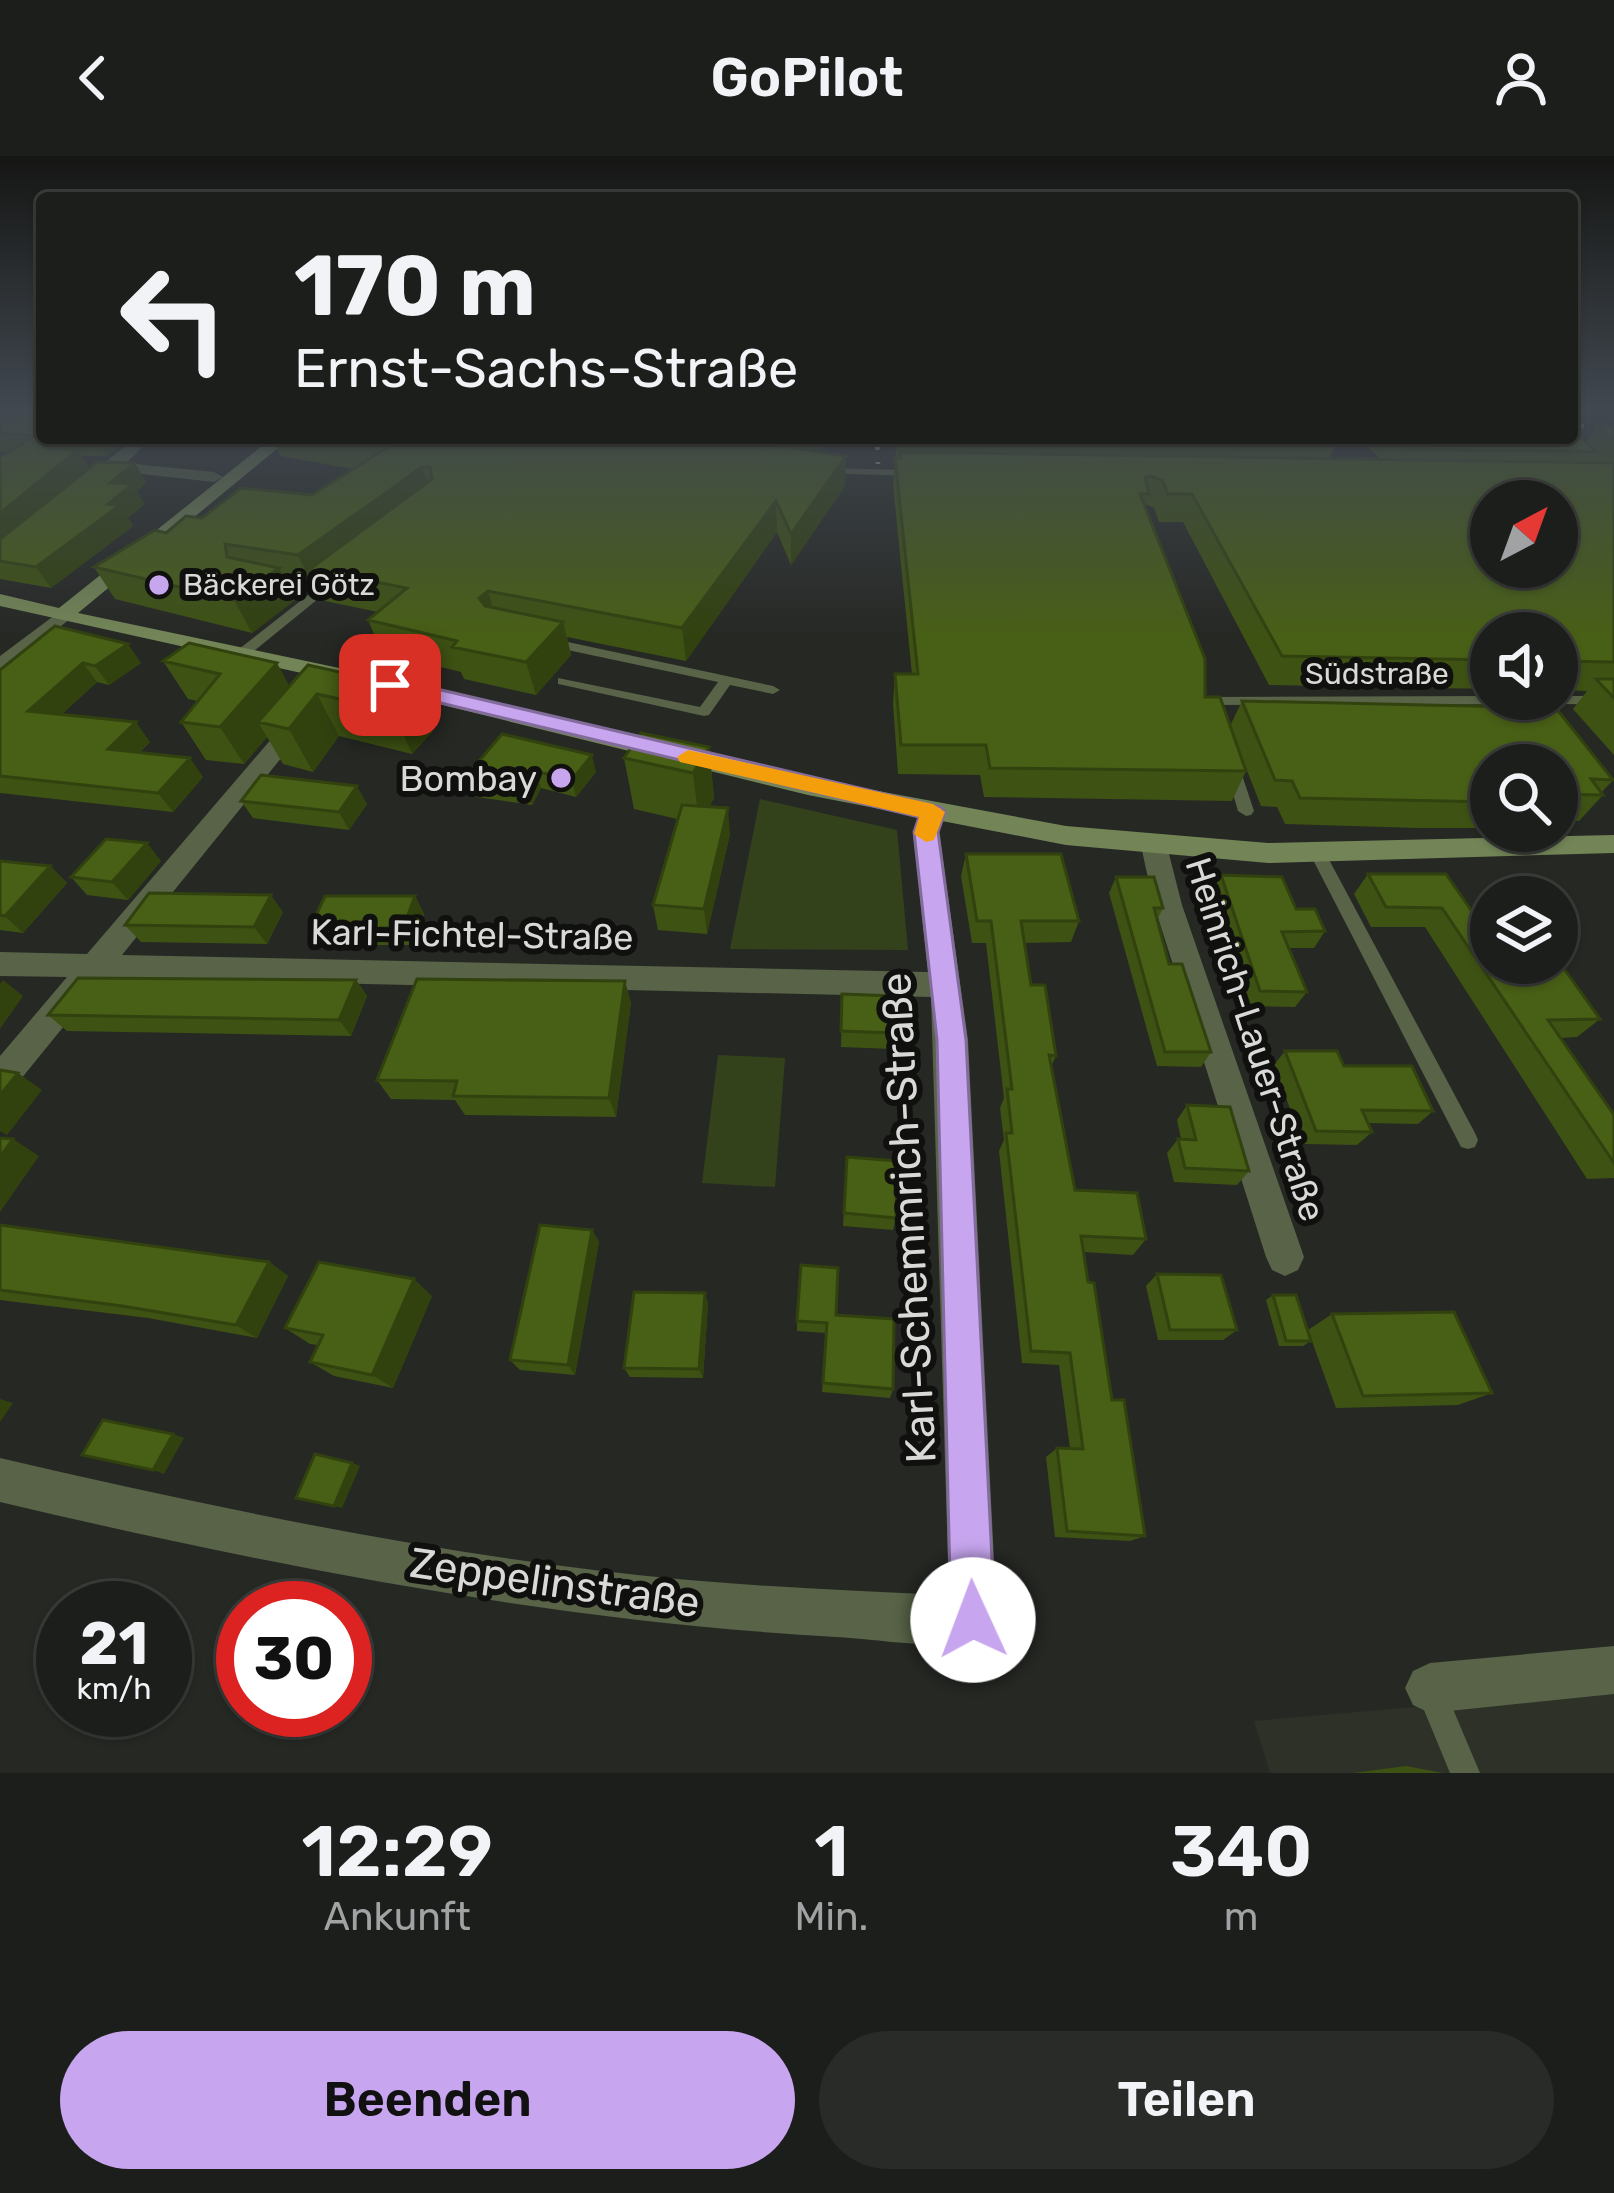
<!DOCTYPE html>
<html lang="de">
<meta charset="utf-8">
<style>
:root{--surface:#1c1e1b;--page:#292b28;--text:#f1f3f6;--muted:#a0a2a3;--line:#3a3c3a;--accent:#c8a6ef}
body{margin:0;font-family:Rubik,sans-serif;background:var(--page);color:var(--text);height:100vh;display:flex;flex-direction:column;font-size:45px;white-space:nowrap}
*{box-sizing:border-box;margin:0}
p{font-size:39px;color:var(--muted)}
.icon{flex:none;width:66px;height:66px;fill:none;stroke:currentColor;stroke-width:2;stroke-linecap:round;stroke-linejoin:round}
.map{position:relative;height:1617px;overflow:hidden}
.panel{display:flex;flex-direction:column;background:var(--surface);flex:1}
.panel>*{flex:none}
.top-card{position:absolute;left:36px;top:36px;width:1542px;height:252px;border-radius:12px;box-shadow:0 3px 9px #0004,0 0 0 3px var(--line);background:#1c1e1b;color:var(--text);overflow:hidden}
.needle{width:78px;rotate:41deg}
.buttons{position:absolute;left:1470px;top:324px;display:grid;gap:24px}
.buttons a{display:grid;place-items:center;width:108px;height:108px;border-radius:50%;background:var(--surface);box-shadow:0 3px 9px #0004,0 0 0 3px var(--line);font-size:60px}
.speed{position:absolute;left:36px;top:1425px;display:flex;gap:24px;font-size:60px;font-weight:700;text-align:center}
.speed>*{display:grid;place-content:center;width:156px;height:156px;border-radius:50%;background:var(--surface);box-shadow:0 3px 9px #0004,0 0 0 3px var(--line);line-height:1}
.speed small{font-size:30px;font-weight:400}
.speed .limit{border:18px solid #d22;background:#fff;color:#111}
.pin{position:absolute;display:grid;place-items:center;width:102px;height:102px;color:#fff;margin:-51px;border-radius:24px;box-shadow:0 6px 18px #0006}
.me{position:absolute;width:132px;margin:-66px;rotate:358deg;stroke-linejoin:round;filter:drop-shadow(0 0 9px #0008)}
.turn{display:flex;align-items:center;gap:42px;height:252px;padding:0 60px;font-size:54px}
.turn .icon{width:156px;height:156px;stroke-width:2.5}
.turn b{display:block;font-size:84px;line-height:102px}
.eta{display:flex;justify-content:space-evenly;align-items:center;height:204px;text-align:center}
.eta b{font-size:72px;font-weight:600;line-height:84px}
.action{display:flex;gap:24px;margin-top:auto;padding:24px 60px}
.action a{flex:1;height:138px;border-radius:72px;background:var(--accent);color:#111;font-size:48px;font-weight:600;line-height:138px;text-align:center}
.action a+a{background:var(--page);color:var(--text)}
header{display:flex;justify-content:space-between;align-items:center;height:156px;padding:0 60px;background:var(--surface);font-size:54px;font-weight:600}
.map>svg:first-child{display:block}
</style>
<header><svg class="icon" aria-label="back" viewBox="0 0 24 24"><path d="M15 5l-7 7 7 7"/></svg>GoPilot<svg class="icon" aria-label="person" viewBox="0 0 24 24"><circle cx="12" cy="8" r="4"/><path d="M4 21q1-7 8-7t8 7"/></svg></header>
<div class="map">
<svg width="1614" height="1617" viewBox="0 0 1614 1617">
<rect width="100%" height="100%" fill="#262824"/>
<path fill="#2e3128" d="M 1614,1534 L 1614,1617 L 1270,1617 L 1254,1565 Z"/>
<path fill="#34421c" d="M 760,643 L 897,674 L 908,794 L 730,793 Z
M 718,899 L 785,902 L 775,1031 L 702,1027 Z"/>
<g fill="none" stroke-linecap="round" stroke-linejoin="round">
<path fill="#586347" fill-rule="evenodd" d="M 817,312 L 913,314 L 918,317 L 913,320 L 821,317 L 817,316 Z
M 335,418 L 345,421 L 249,499 L 239,499 L 239,493 Z
M 549,482 L 773,530 L 780,534 L 773,538 L 730,529 L 709,559 L 704,560 L 563,529 L 558,528 L 558,522 L 700,551 L 718,526 L 544,489 L 543,486 Z
M 1491,540 L 1491,543 L 1557,543 L 1557,540 L 1614,540 L 1614,548 L 1212,549 L 1205,545 L 1212,541 Z
M 1231,602 L 1238,607 L 1254,655 L 1251,659 L 1246,660 L 1238,655 L 1224,607 Z
M 1318,692 L 1326,698 L 1475,977 L 1478,984 L 1475,991 L 1468,993 L 1461,991 L 1310,698 Z
M 1432,1522 L 1442,1527 L 1480,1617 L 1450,1617 L 1417,1537 L 1422,1527 Z"/>
<path fill="#586347" fill-rule="evenodd" d="M 134,282 L 152,282 L 126,307 L 214,316 L 223,321 L 214,326 L 115,315 L 91,337 L 79,337 L 79,329 Z
M 63,453 L 73,459 L 70,463 L 0,518 L 0,500 Z
M 299,558 L 307,560 L 307,570 L 122,799 L 928,816 L 913,676 L 924,650 L 942,650 L 946,656 L 939,676 L 968,884 L 997,1464 L 990,1481 C 952,1497 879,1483 836,1481 C 553,1465 276,1411 0,1346 L 0,1302 C 199,1348 399,1391 602,1415 C 717,1429 833,1434 949,1439 L 931,841 L 103,822 L 12,934 L 0,938 L 0,900 L 67,821 L 0,820 L 0,796 L 87,798 L 291,560 Z
M 1154,681 L 1167,690 L 1182,749 L 1304,1101 L 1298,1114 L 1285,1120 L 1272,1114 L 1266,1101 L 1154,749 L 1141,690 Z
M 1614,1490 L 1614,1538 L 1430,1557 L 1413,1549 L 1405,1532 L 1413,1515 L 1430,1507 Z"/>
<path fill="#738557" fill-rule="evenodd" d="M 272,282 L 290,282 L 78,457 L 410,527 L 808,622 L 1066,670 L 1268,687 L 1614,679 L 1614,697 L 1268,707 L 1066,689 L 808,639 L 410,541 L 0,450 L 0,438 L 59,452 Z"/>
<path stroke="#b8b9b7" stroke-width="4.5" stroke-dasharray="12 12" stroke-linecap="butt" d="M 1572,268 L 1614,277
M 877,282 L 878,308"/>
</g>
<path fill="#3e5213" fill-rule="evenodd" d="M 0,254 L 42,254 L 42,282 L 130,282 L 106,300 L 81,300 L 89,312 L 135,307 L 146,327 L 137,335 L 144,348 L 128,362 L 133,370 L 51,432 L 0,423 L 0,301 L 8,296 L 0,296 Z
M 1597,270 L 1614,270 L 1614,599 L 1573,553 L 1587,535 L 1557,534 L 1557,477 L 1491,477 L 1491,533 L 1269,529 L 1183,366 L 1159,366 L 1154,352 L 1146,348 L 1145,352 L 1205,503 L 1205,541 L 1220,541 L 1230,570 L 1242,545 L 1556,552 L 1613,624 L 1601,637 L 1603,639 L 1579,665 L 1557,665 L 1557,609 L 1491,609 L 1491,672 L 1418,672 L 1285,668 L 1277,651 L 1261,650 L 1235,584 L 1246,615 L 1232,645 L 984,641 L 980,619 L 898,618 L 893,547 L 895,518 L 912,518 L 893,329 L 895,302 L 896,302 L 895,282 L 1330,282 L 1336,288 L 1329,303 L 1381,304 L 1360,282 L 1572,282 L 1572,275 L 1586,287 ZM 1491,345 L 1557,345 L 1557,411 L 1491,411 Z
M 272,282 L 831,282 L 820,296 L 846,300 L 845,330 L 791,409 L 777,376 L 686,505 L 567,481 L 571,499 L 536,539 L 464,523 L 461,516 L 382,497 L 368,464 L 378,456 L 325,445 L 317,428 L 313,431 L 286,427 L 295,444 L 252,477 L 115,443 L 94,411 L 202,362 L 312,339 L 353,313 L 280,300 Z
M 55,470 L 141,507 L 109,529 L 97,526 L 62,558 L 150,586 L 139,597 L 203,621 L 173,656 L 0,637 L 0,514 Z
M 163,505 L 290,530 L 308,509 L 433,575 L 412,598 L 339,580 L 313,616 L 283,608 L 267,581 L 244,608 L 206,604 L 181,566 L 198,545 L 188,543 Z
M 502,578 L 596,616 L 576,641 L 541,632 L 532,649 L 469,640 L 463,624 Z
M 709,591 L 714,642 L 709,651 L 730,678 L 707,778 L 658,774 L 653,749 L 677,663 L 634,653 L 624,602 Z
M 241,645 L 367,648 L 349,674 L 253,662 Z
M 966,698 L 1079,765 L 1071,786 L 1025,787 L 1031,829 L 1056,900 L 1051,911 L 1075,1034 L 1146,1083 L 1133,1099 L 1083,1096 L 1112,1244 L 1145,1380 L 1130,1385 L 1055,1381 L 1046,1301 L 1057,1292 L 1070,1292 L 1059,1209 L 1022,1207 L 999,995 L 1004,984 L 1000,952 L 1004,942 L 986,787 L 972,787 L 961,720 Z
M 0,705 L 50,710 L 67,727 L 23,777 L 0,774 Z
M 161,705 L 128,744 L 87,739 L 71,721 Z
M 1368,718 L 1446,718 L 1491,783 L 1600,863 L 1577,881 L 1560,882 L 1614,959 L 1614,1022 L 1587,1023 L 1425,771 L 1371,771 L 1354,738 Z
M 1221,719 L 1296,753 L 1325,775 L 1314,792 L 1289,792 L 1307,836 L 1295,851 L 1249,850 L 1212,736 Z
M 1116,721 L 1163,752 L 1157,764 L 1169,808 L 1211,896 L 1201,911 L 1157,910 L 1109,737 Z
M 415,740 L 424,758 L 412,789 L 322,789 L 310,772 Z
M 283,756 L 267,788 L 141,786 L 125,769 Z
M 356,824 L 367,840 L 351,880 L 67,875 L 48,859 Z
M 842,838 L 894,877 L 892,893 L 841,891 Z
M 631,846 L 616,961 L 465,959 L 455,944 L 391,943 L 377,924 Z
M 1285,895 L 1344,910 L 1433,955 L 1418,968 L 1368,967 L 1372,976 L 1357,989 L 1303,988 L 1274,909 Z
M 1187,949 L 1249,1015 L 1237,1029 L 1174,1026 L 1167,997 L 1178,983 L 1181,983 L 1177,964 Z
M 847,1001 L 896,1062 L 893,1074 L 843,1070 Z
M 0,1069 L 269,1106 L 288,1120 L 257,1182 L 148,1162 L 0,1144 Z
M 592,1074 L 599,1086 L 575,1219 L 520,1214 L 510,1204 Z
M 1157,1118 L 1237,1174 L 1223,1184 L 1158,1184 L 1146,1130 Z
M 705,1137 L 708,1148 L 703,1222 L 630,1221 L 624,1212 Z
M 1273,1139 L 1311,1185 L 1303,1190 L 1279,1190 L 1266,1144 Z
M 432,1140 L 393,1232 L 334,1220 L 310,1206 L 318,1189 L 310,1188 L 285,1172 Z
M 1332,1158 L 1492,1237 L 1458,1249 L 1336,1252 L 1308,1174 Z
M 836,1159 L 893,1233 L 890,1242 L 822,1236 L 826,1177 L 797,1175 L 797,1165 Z
M 1406,1610 L 1443,1617 L 1353,1617 Z"/>
<path fill="#32420f" d="M 95,282 L 130,282 L 106,300 Z
M 811,282 L 831,282 L 811,307 Z
M 78,294 L 90,314 L 0,390 L 0,357 Z
M 846,300 L 845,330 L 791,409 L 791,378 Z
M 135,307 L 146,327 L 137,335 L 144,348 L 128,362 L 133,370 L 51,432 L 36,411 L 108,348 L 110,327 Z
M 422,311 L 432,341 L 310,413 L 317,428 L 313,431 L 298,399 Z
M 776,345 L 777,376 L 686,505 L 682,472 Z
M 279,412 L 295,444 L 252,477 L 234,444 Z
M 488,435 L 497,467 L 479,442 Z
M 563,466 L 571,499 L 536,539 L 526,506 Z
M 128,488 L 141,507 L 109,529 L 95,510 Z
M 83,507 L 97,526 L 44,574 L 28,555 Z
M 277,507 L 297,544 L 258,566 L 267,581 L 244,608 L 220,571 Z
M 416,533 L 433,575 L 412,598 L 393,555 Z
M 317,538 L 339,580 L 313,616 L 289,573 Z
M 136,566 L 150,586 L 123,613 L 108,593 Z
M 709,591 L 714,642 L 699,668 L 693,617 Z
M 592,599 L 596,616 L 576,641 L 572,624 Z
M 190,602 L 203,621 L 173,656 L 158,637 Z
M 535,615 L 541,632 L 532,649 L 526,632 Z
M 357,630 L 367,648 L 349,674 L 339,656 Z
M 728,652 L 730,678 L 707,778 L 704,753 Z
M 147,687 L 161,705 L 128,744 L 112,726 Z
M 50,710 L 67,727 L 23,777 L 5,760 Z
M 271,739 L 283,756 L 267,788 L 254,771 Z
M 415,740 L 424,758 L 412,789 L 403,772 Z
M 3,824 L 23,840 L 0,873 L 0,828 Z
M 356,824 L 367,840 L 351,880 L 339,864 Z
M 625,825 L 631,846 L 616,961 L 609,942 Z
M 18,917 L 42,934 L 7,979 L 0,975 L 0,939 Z
M 13,983 L 39,1000 L 0,1056 L 0,1001 Z
M 592,1074 L 599,1086 L 575,1219 L 568,1209 Z
M 269,1106 L 288,1120 L 257,1182 L 236,1169 Z
M 414,1123 L 432,1140 L 393,1232 L 372,1219 Z
M 705,1137 L 708,1148 L 703,1222 L 699,1213 Z
M 0,1243 L 13,1247 L 0,1266 Z
M 173,1278 L 184,1282 L 164,1318 L 153,1314 Z
M 352,1307 L 360,1310 L 342,1352 L 334,1350 Z"/>
<path fill="#485f16" stroke="#32420f" stroke-width="3" fill-rule="evenodd" d="M 0,254 L 42,254 L 42,280 L 40,280 L 38,285 L 45,291 L 78,294 L 0,357 L 0,301 L 35,280 L 0,277 Z
M 1597,270 L 1614,270 L 1614,283 Z
M 1572,275 L 1597,296 L 1405,293 L 1394,282 L 1572,282 Z
M 334,282 L 728,282 L 846,300 L 791,378 L 776,345 L 682,472 L 488,435 L 479,442 L 485,450 L 563,466 L 526,506 L 452,491 L 457,485 L 368,464 L 407,432 L 310,413 L 432,323 L 430,311 L 422,311 L 298,399 L 225,388 L 227,401 L 279,412 L 234,444 L 94,411 L 155,374 L 166,377 L 186,360 L 202,362 L 241,332 L 312,339 L 388,291 Z
M 1330,282 L 1336,288 L 899,282 Z
M 900,296 L 1614,307 L 1614,506 L 1557,505 L 1557,477 L 1491,477 L 1491,504 L 1282,500 L 1192,338 L 1168,338 L 1162,324 L 1150,320 L 1145,322 L 1149,338 L 1140,338 L 1205,503 L 1205,541 L 1220,541 L 1246,615 L 990,612 L 986,589 L 901,589 L 895,518 L 918,518 L 895,302 L 900,302 ZM 1491,345 L 1557,345 L 1557,411 L 1491,411 Z
M 97,306 L 135,307 L 110,327 L 133,328 L 108,348 L 120,349 L 36,411 L 0,405 L 0,383 Z
M 55,470 L 128,488 L 95,510 L 83,507 L 28,555 L 136,566 L 108,593 L 190,602 L 158,637 L 0,620 L 0,514 Z
M 189,487 L 277,507 L 220,571 L 181,566 L 220,518 L 163,505 Z
M 308,509 L 416,533 L 393,555 L 317,538 L 289,573 L 258,566 Z
M 1596,523 L 1614,523 L 1614,542 Z
M 1242,545 L 1556,552 L 1613,624 L 1591,623 L 1603,639 L 1557,638 L 1557,609 L 1491,609 L 1491,646 L 1300,642 L 1292,625 L 1275,624 Z
M 641,577 L 709,591 L 693,617 L 624,602 Z
M 502,578 L 592,599 L 572,624 L 535,615 L 526,632 L 463,624 Z
M 261,619 L 357,630 L 339,656 L 241,645 Z
M 682,649 L 728,652 L 704,753 L 653,749 Z
M 106,683 L 147,687 L 112,726 L 71,721 Z
M 966,698 L 1061,698 L 1079,765 L 1021,765 L 1031,829 L 1045,829 L 1056,900 L 1049,899 L 1075,1034 L 1137,1037 L 1146,1083 L 1081,1080 L 1088,1126 L 1094,1127 L 1112,1244 L 1124,1244 L 1145,1380 L 1067,1375 L 1057,1292 L 1083,1293 L 1070,1197 L 1031,1195 L 1006,977 L 1012,977 L 1007,933 L 1012,933 L 991,765 L 977,765 Z
M 0,705 L 50,710 L 5,760 L 0,759 Z
M 1368,718 L 1446,718 L 1491,783 L 1491,807 L 1557,807 L 1557,803 L 1600,863 L 1548,864 L 1614,959 L 1614,1007 L 1442,752 L 1386,751 Z
M 1221,719 L 1282,721 L 1296,753 L 1315,753 L 1325,775 L 1282,776 L 1307,836 L 1260,835 Z
M 1116,721 L 1154,721 L 1163,752 L 1154,752 L 1169,808 L 1182,808 L 1211,896 L 1165,896 Z
M 149,737 L 271,739 L 254,771 L 125,769 Z
M 325,740 L 415,740 L 403,772 L 310,772 Z
M 78,822 L 356,824 L 339,864 L 48,859 Z
M 417,823 L 625,825 L 609,942 L 453,940 L 457,925 L 377,924 Z
M 842,838 L 893,840 L 894,877 L 841,875 Z
M 1285,895 L 1337,895 L 1344,910 L 1412,910 L 1433,955 L 1362,954 L 1372,976 L 1316,975 Z
M 0,914 L 18,917 L 0,939 Z
M 1187,949 L 1230,951 L 1249,1015 L 1185,1012 L 1178,983 L 1196,984 Z
M 0,982 L 13,983 L 0,1001 Z
M 847,1001 L 897,1005 L 896,1062 L 844,1057 Z
M 0,1069 L 269,1106 L 236,1169 L 122,1150 L 0,1134 Z
M 540,1069 L 592,1074 L 568,1209 L 510,1204 Z
M 319,1106 L 414,1123 L 372,1219 L 310,1206 L 323,1179 L 285,1172 Z
M 801,1109 L 838,1112 L 836,1159 L 894,1163 L 893,1233 L 823,1227 L 827,1167 L 797,1165 Z
M 1157,1118 L 1221,1119 L 1237,1174 L 1170,1174 Z
M 634,1136 L 705,1137 L 699,1213 L 624,1212 Z
M 1273,1139 L 1296,1139 L 1311,1185 L 1286,1185 Z
M 1454,1156 L 1492,1237 L 1363,1240 L 1332,1158 Z
M 103,1264 L 173,1278 L 153,1314 L 82,1299 Z
M 315,1298 L 352,1307 L 334,1350 L 296,1342 Z"/>
<linearGradient id="sky" x2="0" y2="1"><stop stop-color="#151614"/><stop offset="0.53" stop-color="#414850"/><stop offset="1" stop-color="#414850" stop-opacity="0"/></linearGradient>
<rect width="1614" height="480" fill="url(#sky)"/>
<path fill="#c8a6ef" stroke="#826c9b" stroke-width="3" d="M 390,522 L 941,651 L 945,656 L 938,676 L 966,884 L 995,1464 L 988,1480 L 973,1486 L 958,1480 L 951,1464 L 937,884 L 914,676 L 919,661 L 382,533 L 382,524 Z"/>
<path fill="#f59e0b" d="M 688,594 L 933,648 L 945,656 L 934,684 L 926,686 L 914,678 L 919,661 L 680,606 L 677,601 Z"/>
<g fill="#c8a6ef" stroke="#10100f" stroke-width="4.5">
<circle cx="159" cy="429" r="12"/>
<circle cx="561" cy="622" r="12"/>
</g>
<g text-anchor="middle" stroke-width="12" stroke-linejoin="round" paint-order="stroke">
<g font-size="30" fill="#d9dad8" stroke="#10100f" text-anchor="start">
<text x="183" y="439">Bäckerei Götz</text>
</g>
<g font-size="30" fill="#d9dad8" stroke="#10100f">
<text x="1377" y="528">Südstraße</text>
</g>
<g font-size="36" fill="#d9dad8" stroke="#10100f" text-anchor="end">
<text x="537" y="635">Bombay</text>
</g>
<g font-size="36" fill="#d9dad8" stroke="#10100f">
<text transform="translate(472 778) rotate(1)" y="13">Karl-Fichtel-Straße</text>
<text transform="translate(1256 883) rotate(72)" y="13">Heinrich-Lauer-Straße</text>
</g>
<g font-size="42" fill="#d9dad8" stroke="#10100f">
<text transform="translate(908 1062) rotate(-93)" y="15">Karl-Schemmrich-Straße</text>
<text transform="translate(555 1426) rotate(8)" y="15">Zeppelinstraße</text>
</g>
</g>
</svg>
<div class="buttons">
<a><svg class="needle" viewBox="-14 -14 28 28"><path d="M0-13l5 13h-10z" fill="#e53935"/><path d="M0 13l5-13h-10z" fill="#a0a2a3"/></svg></a>
<a><svg class="icon" aria-label="sound" viewBox="0 0 24 24"><path d="M4 9h4l5-4v14l-5-4H4zM17 9q2 3 0 6"/></svg></a>
<a><svg class="icon" aria-label="search" viewBox="0 0 24 24"><circle cx="10" cy="10" r="6"/><path d="M15 15l6 6"/></svg></a>
<a><svg class="icon" aria-label="layers" viewBox="0 0 24 24"><path d="M12 4l9 5-9 5-9-5zM3 14l9 5 9-5"/></svg></a>
</div>
<div class="speed"><div>21<small>km/h</small></div><div class="limit">30</div></div>
<div class="pin" style="left:390px;top:529px;background:#d93025"><svg class="icon" aria-label="arrive" viewBox="0 0 24 24"><path d="M6 21V4h12l-3 4 3 4H6"/></svg></div>
<svg class="me" style="left:973px;top:1464px" viewBox="-20 -20 40 40"><circle r="19" fill="#fff"/><path d="M0-13L10 11 0 6-10 11z" fill="#c8a6ef"/></svg>
<div class="top-card">
<div class="turn"><svg class="icon" aria-label="left" viewBox="0 0 24 24"><path d="M17 20v-9H6M10 6l-5 5 5 5"/></svg><div><b>170 m</b>Ernst-Sachs-Straße</div></div>
</div>
</div>
<section class="panel">
<div class="eta">
<div><b>12:29</b><p>Ankunft</p></div>
<div><b>1</b><p>Min.</p></div>
<div><b>340</b><p>m</p></div>
</div>
<div class="action"><a>Beenden</a><a>Teilen</a></div>
</section>
